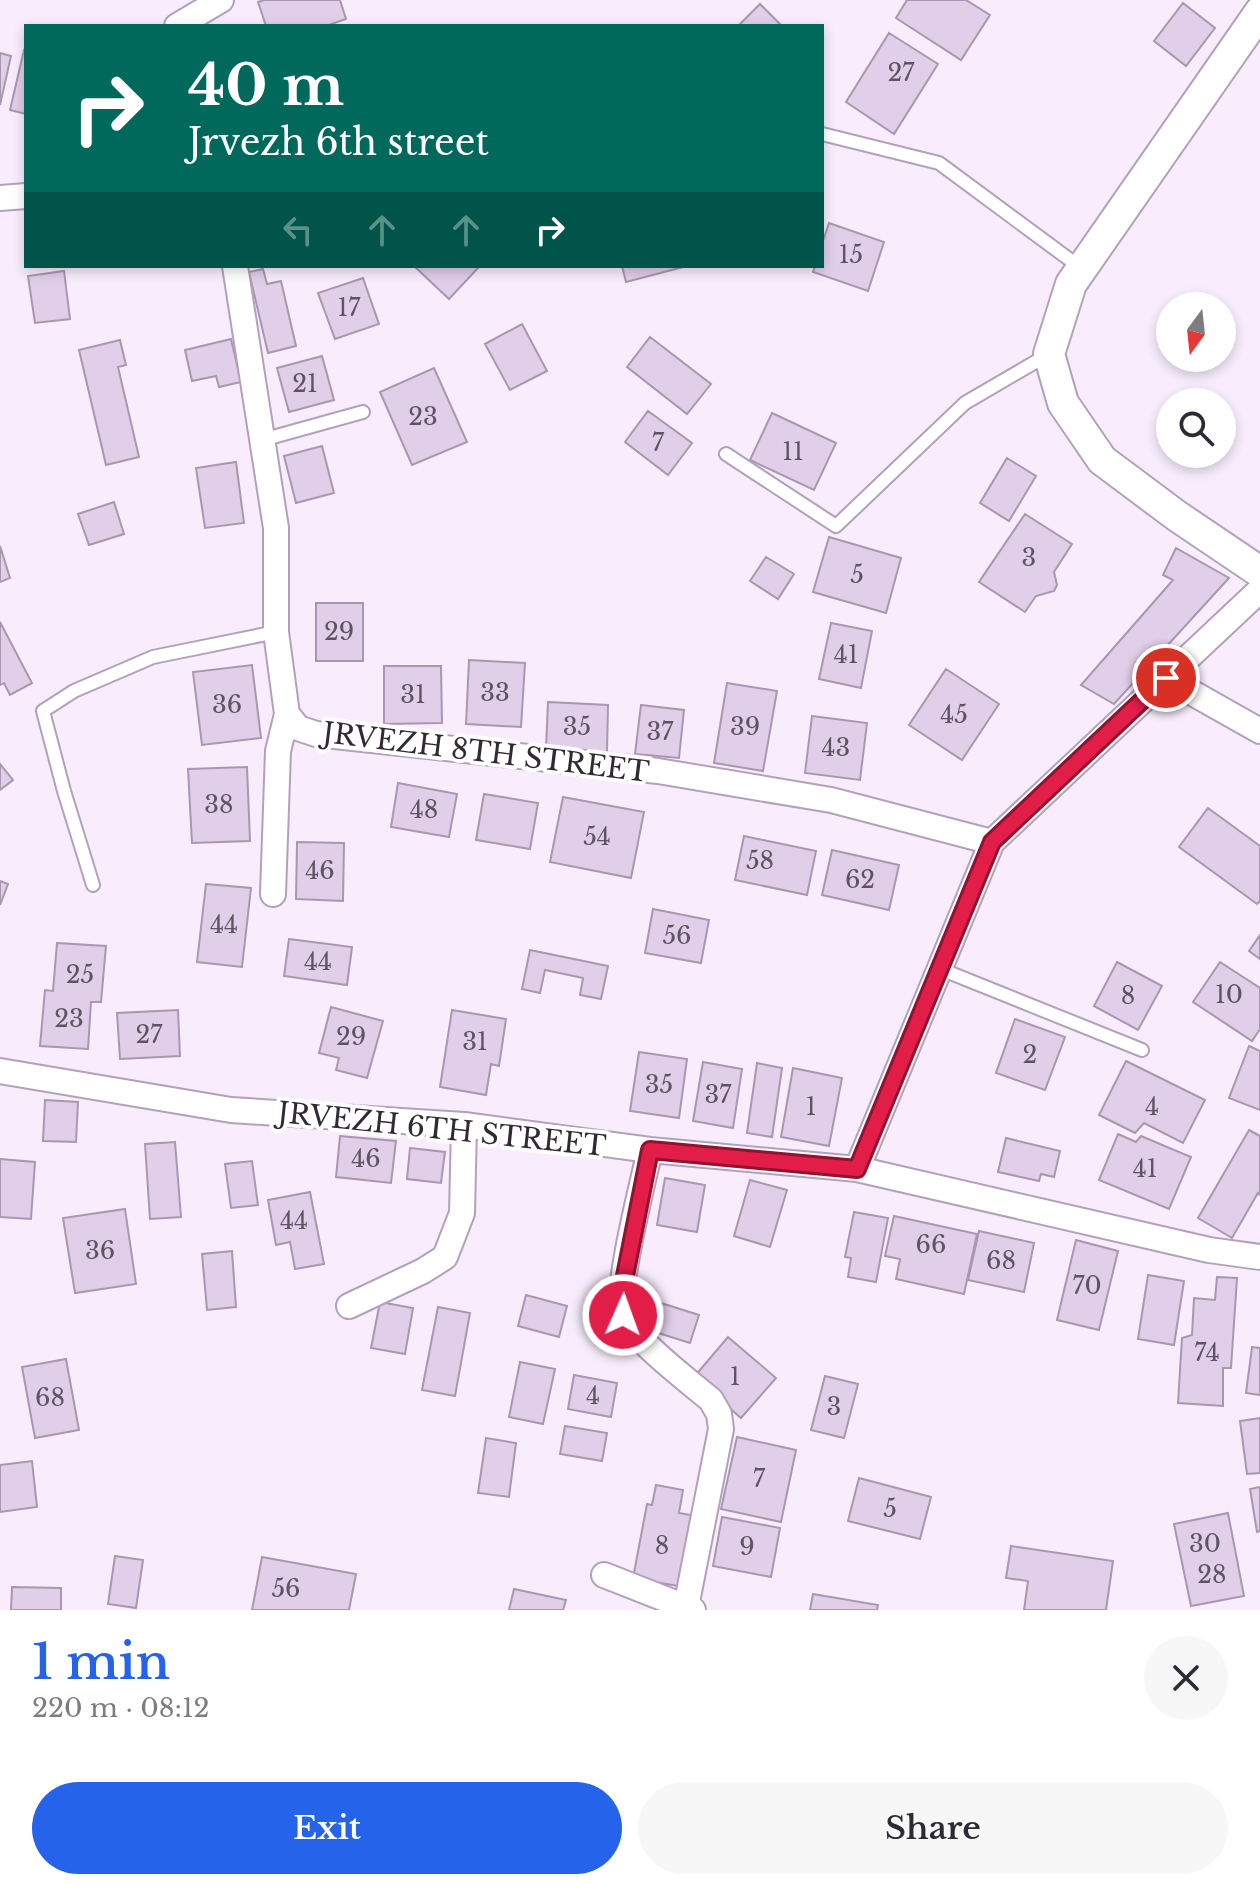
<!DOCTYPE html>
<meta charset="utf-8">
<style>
:root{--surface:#fff;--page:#f7f7f7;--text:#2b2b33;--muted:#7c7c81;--accent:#2563eb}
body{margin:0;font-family:"Libre Baskerville",serif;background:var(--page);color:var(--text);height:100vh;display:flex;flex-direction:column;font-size:30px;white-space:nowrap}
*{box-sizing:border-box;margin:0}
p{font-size:26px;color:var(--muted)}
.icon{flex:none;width:44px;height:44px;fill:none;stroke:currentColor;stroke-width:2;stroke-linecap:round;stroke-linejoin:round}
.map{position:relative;height:1610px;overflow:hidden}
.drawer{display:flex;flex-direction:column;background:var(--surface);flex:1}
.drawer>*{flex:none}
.hud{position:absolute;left:24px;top:24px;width:800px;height:244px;border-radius:0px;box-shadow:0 4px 12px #0003;background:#00695c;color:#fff;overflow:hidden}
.needle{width:52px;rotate:195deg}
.fabs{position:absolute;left:1156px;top:292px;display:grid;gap:16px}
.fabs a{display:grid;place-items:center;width:80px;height:80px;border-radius:50%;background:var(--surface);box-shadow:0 4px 12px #0003;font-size:40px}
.pin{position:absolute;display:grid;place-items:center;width:68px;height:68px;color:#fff;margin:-34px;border:4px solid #fff;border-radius:50%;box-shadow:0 2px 8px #0007}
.me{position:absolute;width:88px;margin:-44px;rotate:2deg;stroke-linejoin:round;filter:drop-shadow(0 0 6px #0008)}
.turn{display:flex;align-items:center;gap:28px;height:168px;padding:0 32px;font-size:36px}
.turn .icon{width:104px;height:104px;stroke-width:2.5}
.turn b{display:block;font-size:56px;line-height:68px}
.lanes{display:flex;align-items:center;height:76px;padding:0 32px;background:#0003;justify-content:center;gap:40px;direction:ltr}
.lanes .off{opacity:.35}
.round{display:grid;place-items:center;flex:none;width:84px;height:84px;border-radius:42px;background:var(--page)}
.head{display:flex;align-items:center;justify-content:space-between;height:136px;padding:0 32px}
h1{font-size:48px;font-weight:600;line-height:60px;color:var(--accent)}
.cta{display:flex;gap:16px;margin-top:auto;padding:16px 32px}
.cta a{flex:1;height:92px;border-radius:48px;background:var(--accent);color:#fff;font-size:32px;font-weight:600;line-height:92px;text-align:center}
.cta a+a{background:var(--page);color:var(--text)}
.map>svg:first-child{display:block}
</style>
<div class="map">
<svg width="1260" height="1610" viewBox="0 0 1260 1610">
<rect width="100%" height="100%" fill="#f9edfd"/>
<path fill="#e1cee9" stroke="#a997b0" stroke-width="2" d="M 264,0 L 340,0 L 346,19 L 326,26 L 266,26 L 258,2 Z
M 907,0 L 966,0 L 990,15 L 961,60 L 896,18 Z
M 1183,3 L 1215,28 L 1186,66 L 1154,41 Z
M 760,4 L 782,26 L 738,26 Z
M 889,33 L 938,64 L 894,134 L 846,102 Z
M 24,50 L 26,51 L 26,114 L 10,110 Z
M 0,53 L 11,56 L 0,105 Z
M 829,223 L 884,242 L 868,291 L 813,272 L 815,266 L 822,266 L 822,244 Z
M 414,266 L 476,266 L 478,268 L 449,299 Z
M 622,266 L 687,266 L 626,282 Z
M 263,269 L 267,284 L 281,281 L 296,346 L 268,353 L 249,272 Z
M 64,271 L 70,319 L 35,323 L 28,276 Z
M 363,278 L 379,324 L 335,339 L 318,293 Z
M 522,324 L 547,371 L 510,390 L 485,344 Z
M 650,337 L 711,384 L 687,414 L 627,367 Z
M 231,339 L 241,382 L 219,387 L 216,376 L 192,381 L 185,350 Z
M 120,340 L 126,365 L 118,367 L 139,457 L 106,465 L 79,350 Z
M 322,356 L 334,400 L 289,412 L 277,368 Z
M 434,368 L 467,442 L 412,465 L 380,392 Z
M 648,411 L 692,443 L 668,475 L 625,442 Z
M 772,413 L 836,443 L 814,490 L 750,460 Z
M 322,446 L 334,493 L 296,503 L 284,456 Z
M 1007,458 L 1036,476 L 1009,521 L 980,503 Z
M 236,462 L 244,523 L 205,528 L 196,468 Z
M 114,502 L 124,534 L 89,545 L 78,514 Z
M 1025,514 L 1072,544 L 1054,572 L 1057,585 L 1054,591 L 1036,596 L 1025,612 L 979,582 Z
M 829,537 L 901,558 L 886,613 L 813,592 Z
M 0,546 L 10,578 L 0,582 Z
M 1176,548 L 1229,578 L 1114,704 L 1081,685 L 1173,580 L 1163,575 Z
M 766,557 L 794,574 L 778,599 L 750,581 Z
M 316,603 L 363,603 L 363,661 L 316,661 Z
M 0,622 L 32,683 L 10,695 L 4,683 L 0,685 Z
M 831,623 L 872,631 L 861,688 L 819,679 Z
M 469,660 L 525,663 L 521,727 L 466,724 Z
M 252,665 L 261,738 L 202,745 L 193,672 Z
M 384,666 L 441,666 L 442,723 L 384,724 Z
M 946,669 L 999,704 L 962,760 L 909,725 Z
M 727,683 L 777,691 L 763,771 L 714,763 Z
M 548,702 L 608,705 L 607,752 L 546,749 Z
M 641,705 L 684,710 L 679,758 L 635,754 Z
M 812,716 L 867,723 L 860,780 L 805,773 Z
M 0,764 L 13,780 L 0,790 Z
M 247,767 L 250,841 L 192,843 L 188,769 Z
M 398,783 L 457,794 L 449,837 L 391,827 Z
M 484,794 L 538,803 L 530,849 L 476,840 Z
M 563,797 L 644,812 L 631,878 L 550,862 Z
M 1208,808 L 1260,846 L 1260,901 L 1257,904 L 1179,847 Z
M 744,836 L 816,851 L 807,895 L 735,880 Z
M 297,842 L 344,843 L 343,901 L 296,899 Z
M 832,850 L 899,865 L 889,910 L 822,895 Z
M 0,881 L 8,884 L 0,905 Z
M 206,884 L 251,888 L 242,967 L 197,962 Z
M 653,909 L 709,920 L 701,963 L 645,953 Z
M 1260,935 L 1260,959 L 1249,951 Z
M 289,939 L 352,947 L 347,985 L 284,976 Z
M 57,943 L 106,946 L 101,1002 L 91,1002 L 88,1049 L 40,1046 L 45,990 L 53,991 Z
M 530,950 L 608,966 L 601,999 L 580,995 L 583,978 L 545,970 L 540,993 L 522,989 Z
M 1117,962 L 1162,986 L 1138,1030 L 1094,1006 Z
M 1220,962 L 1260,988 L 1260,1029 L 1252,1041 L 1193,1002 Z
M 331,1007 L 383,1021 L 367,1078 L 336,1070 L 339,1058 L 319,1053 Z
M 178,1010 L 180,1056 L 120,1059 L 117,1013 Z
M 452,1010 L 506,1019 L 499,1066 L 491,1064 L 486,1095 L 440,1087 Z
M 1015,1019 L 1065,1037 L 1045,1090 L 996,1073 Z
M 1249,1046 L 1260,1051 L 1260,1110 L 1229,1098 Z
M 639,1052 L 687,1059 L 679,1118 L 630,1111 Z
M 1126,1061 L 1205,1100 L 1183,1143 L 1144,1123 L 1135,1133 L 1099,1115 Z
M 703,1062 L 742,1069 L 733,1128 L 693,1121 Z
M 757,1063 L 782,1068 L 772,1137 L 747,1133 Z
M 793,1068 L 842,1078 L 829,1146 L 781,1137 Z
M 45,1100 L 78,1102 L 76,1142 L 43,1141 Z
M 1249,1130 L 1260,1136 L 1260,1195 L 1258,1193 L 1232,1238 L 1198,1218 Z
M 1118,1134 L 1136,1142 L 1141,1136 L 1191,1157 L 1169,1209 L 1099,1180 Z
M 340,1136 L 396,1141 L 391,1183 L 336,1177 Z
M 1006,1138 L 1060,1151 L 1054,1177 L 1041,1174 L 1039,1181 L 998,1172 Z
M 175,1142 L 181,1217 L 150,1219 L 145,1144 Z
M 410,1148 L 445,1152 L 441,1183 L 407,1179 Z
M 0,1159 L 35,1162 L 31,1219 L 0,1217 Z
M 252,1161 L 258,1205 L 231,1208 L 225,1164 Z
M 665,1178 L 705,1185 L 697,1232 L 657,1225 Z
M 750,1180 L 787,1190 L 770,1247 L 734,1236 Z
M 310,1192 L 324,1264 L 295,1269 L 290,1242 L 276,1245 L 268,1200 Z
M 125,1209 L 136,1284 L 75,1293 L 63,1218 Z
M 854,1212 L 888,1218 L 876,1282 L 848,1277 L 851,1258 L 845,1257 Z
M 894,1216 L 977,1234 L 964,1294 L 896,1279 L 900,1259 L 885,1256 Z
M 979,1231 L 1034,1243 L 1024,1292 L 968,1280 Z
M 1076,1240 L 1118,1251 L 1099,1330 L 1057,1320 Z
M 232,1251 L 236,1307 L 207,1310 L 202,1254 Z
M 1148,1275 L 1184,1281 L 1174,1345 L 1138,1339 Z
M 1217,1277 L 1237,1278 L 1231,1368 L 1223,1368 L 1223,1406 L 1178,1403 L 1182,1338 L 1192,1335 L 1194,1298 L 1215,1300 Z
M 526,1295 L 567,1306 L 559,1337 L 518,1326 Z
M 380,1302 L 413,1308 L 405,1354 L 371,1348 Z
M 661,1303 L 699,1315 L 690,1343 L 652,1331 Z
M 438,1307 L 470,1313 L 455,1396 L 422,1390 Z
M 728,1337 L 776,1378 L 741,1418 L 694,1377 Z
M 1252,1347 L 1260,1348 L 1260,1395 L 1246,1393 Z
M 66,1359 L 79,1430 L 35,1438 L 22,1367 Z
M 520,1362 L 555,1369 L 543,1424 L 509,1417 Z
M 574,1375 L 617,1383 L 611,1417 L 568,1409 Z
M 825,1376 L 858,1384 L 844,1438 L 811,1430 Z
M 1260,1418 L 1260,1473 L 1247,1474 L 1240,1421 Z
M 565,1426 L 607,1433 L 602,1461 L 560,1454 Z
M 737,1437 L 796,1450 L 781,1522 L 721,1509 Z
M 486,1438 L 516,1443 L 509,1497 L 478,1493 Z
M 32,1461 L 37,1507 L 0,1512 L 0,1465 Z
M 859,1478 L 931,1497 L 920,1539 L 848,1521 Z
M 656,1485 L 683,1490 L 679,1513 L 691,1515 L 678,1586 L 633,1578 L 647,1504 L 652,1505 Z
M 1260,1487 L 1260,1531 L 1257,1532 L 1250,1489 Z
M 1228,1513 L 1244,1596 L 1191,1606 L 1174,1524 Z
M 722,1517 L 780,1528 L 771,1577 L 713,1566 Z
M 1011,1546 L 1113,1561 L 1106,1610 L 1024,1610 L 1028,1581 L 1006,1578 Z
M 115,1556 L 143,1560 L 136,1608 L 108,1604 Z
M 262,1557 L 356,1574 L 349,1610 L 252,1610 Z
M 12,1587 L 61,1588 L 61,1610 L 11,1610 Z
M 514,1589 L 566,1600 L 563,1610 L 509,1610 Z
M 813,1594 L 878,1605 L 877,1610 L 810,1610 Z"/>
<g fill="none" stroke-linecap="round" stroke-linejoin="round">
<g stroke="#b3a1bb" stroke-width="16">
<path id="service" d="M 822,134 L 939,163 L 1081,268
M 262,440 L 363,412
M 726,454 L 836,526 L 965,403 L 1049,354
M 93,885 L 64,791 L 43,711 L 74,691 L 153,657 L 276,632
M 938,968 L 1142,1050"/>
</g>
<g stroke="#b3a1bb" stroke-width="28">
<path id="minor" d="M 177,26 L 221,0
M 0,198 L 26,196
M 235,266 L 276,528 L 276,632 L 287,714 L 298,728 L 316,734 L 658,771 L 831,800 L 992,842
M 1166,678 L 1260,731
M 273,894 L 278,751 L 287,714
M 0,1071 L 231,1110 L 464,1125 L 650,1150 L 857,1169 L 1209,1250 L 1260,1257
M 650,1150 C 643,1182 615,1290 623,1314 C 631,1338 691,1383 711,1400 L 719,1414 L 721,1429 L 686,1607
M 857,1169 L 992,842 L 1260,590
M 349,1306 L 423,1271 L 445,1257 L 462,1213 L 464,1125
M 604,1575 L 693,1610"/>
</g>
<g stroke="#b3a1bb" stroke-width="34">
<path id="tertiary" d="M 1260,12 L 1071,284 L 1049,354 L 1063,403 L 1102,460 L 1177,516 L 1260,572"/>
</g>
<use href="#service" stroke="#fff" stroke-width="12"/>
<use href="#minor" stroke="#fff" stroke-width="24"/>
<use href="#tertiary" stroke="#fff" stroke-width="30"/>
</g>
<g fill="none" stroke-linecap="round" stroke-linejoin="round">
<g stroke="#92132f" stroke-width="20">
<path id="route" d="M 623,1315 L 622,1291 L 650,1150 L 857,1169 L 992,842 L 1166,678"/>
</g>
<use href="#route" stroke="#e11d48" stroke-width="14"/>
</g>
<g text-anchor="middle" stroke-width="8" stroke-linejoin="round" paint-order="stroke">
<g font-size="24" fill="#5d5361">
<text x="901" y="81">27</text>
<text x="851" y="263">15</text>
<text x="349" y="316">17</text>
<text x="305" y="392">21</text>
<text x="423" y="425">23</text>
<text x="658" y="451">7</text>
<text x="793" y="460">11</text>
<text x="1029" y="566">3</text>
<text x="857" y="583">5</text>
<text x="339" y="640">29</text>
<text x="846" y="663">41</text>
<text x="495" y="701">33</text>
<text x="413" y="703">31</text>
<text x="227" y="713">36</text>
<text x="954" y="723">45</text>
<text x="577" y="735">35</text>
<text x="745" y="735">39</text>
<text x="660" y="740">37</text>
<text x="836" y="756">43</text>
<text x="219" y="813">38</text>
<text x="424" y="818">48</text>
<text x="597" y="845">54</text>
<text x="760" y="869">58</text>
<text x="320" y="879">46</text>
<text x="860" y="888">62</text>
<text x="224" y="933">44</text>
<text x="677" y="944">56</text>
<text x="318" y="970">44</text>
<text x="80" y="983">25</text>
<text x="1229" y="1003">10</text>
<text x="1128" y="1004">8</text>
<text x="69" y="1027">23</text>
<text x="149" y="1043">27</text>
<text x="351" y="1045">29</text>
<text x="475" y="1050">31</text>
<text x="1030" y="1063">2</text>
<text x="659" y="1093">35</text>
<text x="718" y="1103">37</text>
<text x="811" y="1115">1</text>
<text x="1152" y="1115">4</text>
<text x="366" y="1167">46</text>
<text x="1145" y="1177">41</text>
<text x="294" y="1229">44</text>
<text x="931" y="1253">66</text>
<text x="100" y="1259">36</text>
<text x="1001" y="1269">68</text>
<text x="1087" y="1294">70</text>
<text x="1207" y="1361">74</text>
<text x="735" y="1385">1</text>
<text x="593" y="1404">4</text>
<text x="50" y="1406">68</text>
<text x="834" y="1415">3</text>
<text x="759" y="1487">7</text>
<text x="890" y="1517">5</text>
<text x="1205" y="1552">30</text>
<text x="662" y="1554">8</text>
<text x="747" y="1555">9</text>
<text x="1212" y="1583">28</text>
<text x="286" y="1597">56</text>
</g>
<g font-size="28" fill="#312a34" stroke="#fff">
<text transform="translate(486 752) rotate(7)" y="10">JRVEZH 8TH STREET</text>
<text transform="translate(442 1129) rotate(6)" y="10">JRVEZH 6TH STREET</text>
</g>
</g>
</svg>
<div class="fabs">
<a><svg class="needle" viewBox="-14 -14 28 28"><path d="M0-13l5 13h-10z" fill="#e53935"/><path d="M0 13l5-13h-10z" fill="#7c7c81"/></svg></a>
<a><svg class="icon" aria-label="search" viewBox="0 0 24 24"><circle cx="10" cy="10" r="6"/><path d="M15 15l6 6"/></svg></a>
</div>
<div class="pin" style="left:1166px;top:678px;background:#d93025"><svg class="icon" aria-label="arrive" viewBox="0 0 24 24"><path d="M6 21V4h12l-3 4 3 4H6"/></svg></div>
<svg class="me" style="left:623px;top:1315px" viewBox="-20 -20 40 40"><circle r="17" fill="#e11d48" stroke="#fff" stroke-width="3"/><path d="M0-11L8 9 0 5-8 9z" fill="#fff"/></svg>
<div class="hud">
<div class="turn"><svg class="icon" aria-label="right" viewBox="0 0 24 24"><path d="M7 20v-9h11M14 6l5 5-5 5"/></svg><div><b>40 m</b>Jrvezh 6th street</div></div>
<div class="lanes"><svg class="icon off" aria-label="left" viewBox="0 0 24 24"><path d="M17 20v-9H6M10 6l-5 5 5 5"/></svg><svg class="icon off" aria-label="ahead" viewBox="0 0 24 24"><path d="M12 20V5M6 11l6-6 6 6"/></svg><svg class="icon off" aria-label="ahead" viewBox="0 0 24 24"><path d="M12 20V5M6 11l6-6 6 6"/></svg><svg class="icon" aria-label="right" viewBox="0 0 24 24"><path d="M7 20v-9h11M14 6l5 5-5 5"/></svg></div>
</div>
</div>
<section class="drawer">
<div class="head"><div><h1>1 min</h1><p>220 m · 08:12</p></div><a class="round"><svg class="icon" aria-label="close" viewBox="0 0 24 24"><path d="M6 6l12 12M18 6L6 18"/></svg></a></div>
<div class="cta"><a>Exit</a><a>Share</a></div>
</section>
